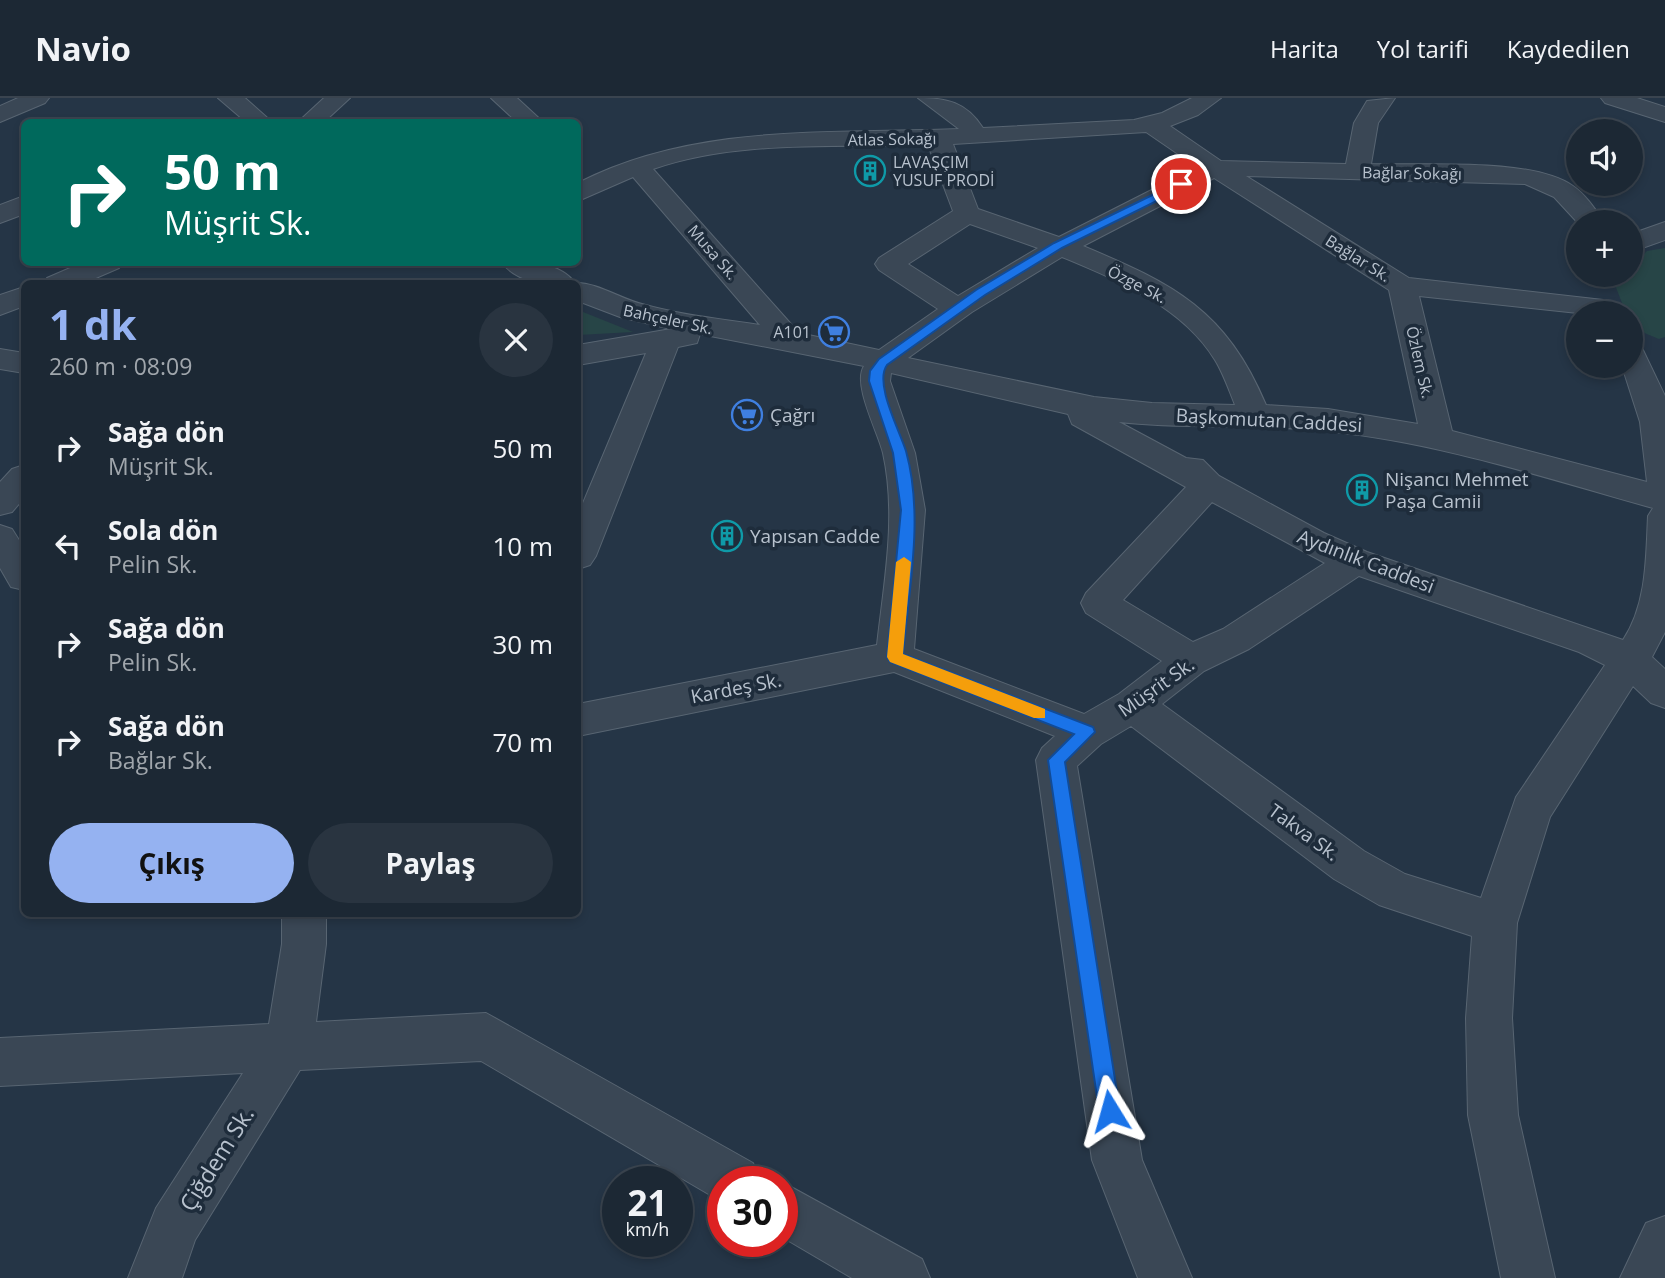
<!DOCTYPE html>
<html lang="tr">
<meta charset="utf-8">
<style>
:root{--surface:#1c2834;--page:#293440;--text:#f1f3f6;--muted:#a0a6ac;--line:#3a444f;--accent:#95b2f1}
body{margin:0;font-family:"Open Sans",sans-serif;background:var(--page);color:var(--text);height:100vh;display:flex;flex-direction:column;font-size:26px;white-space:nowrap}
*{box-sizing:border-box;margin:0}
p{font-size:23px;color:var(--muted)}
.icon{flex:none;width:38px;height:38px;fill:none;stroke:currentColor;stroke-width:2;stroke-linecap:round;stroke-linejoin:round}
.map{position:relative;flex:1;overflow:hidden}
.sheet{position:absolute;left:21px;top:182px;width:560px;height:637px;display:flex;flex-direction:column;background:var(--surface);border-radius:10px;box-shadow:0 4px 10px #0003,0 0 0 2px var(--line)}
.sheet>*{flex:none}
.banner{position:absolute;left:21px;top:21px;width:560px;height:147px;border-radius:10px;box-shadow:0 4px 10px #0003,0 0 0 2px var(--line);background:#00695c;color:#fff;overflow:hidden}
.tools{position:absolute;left:1566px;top:21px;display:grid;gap:14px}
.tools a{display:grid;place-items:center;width:77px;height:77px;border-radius:50%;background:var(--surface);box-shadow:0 4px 10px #0003,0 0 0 2px var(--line);font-size:35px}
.speed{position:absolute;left:602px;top:1068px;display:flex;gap:14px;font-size:35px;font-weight:700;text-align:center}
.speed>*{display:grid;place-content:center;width:91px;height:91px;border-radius:50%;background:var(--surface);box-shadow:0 4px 10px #0003,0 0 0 2px var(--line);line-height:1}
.speed small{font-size:18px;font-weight:400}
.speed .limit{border:10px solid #d22;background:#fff;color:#111}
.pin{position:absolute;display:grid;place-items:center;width:60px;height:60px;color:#fff;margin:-30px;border:4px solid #fff;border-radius:50%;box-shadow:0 2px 7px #0007}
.me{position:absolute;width:77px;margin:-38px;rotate:352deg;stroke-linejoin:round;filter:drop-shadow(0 0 5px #0008)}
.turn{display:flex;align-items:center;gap:24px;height:147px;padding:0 28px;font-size:32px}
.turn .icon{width:91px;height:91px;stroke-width:2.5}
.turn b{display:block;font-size:49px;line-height:60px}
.round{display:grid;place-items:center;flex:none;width:74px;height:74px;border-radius:37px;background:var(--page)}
.headline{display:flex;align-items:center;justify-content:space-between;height:119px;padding:0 28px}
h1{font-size:42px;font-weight:700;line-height:52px;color:var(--accent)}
.action{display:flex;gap:14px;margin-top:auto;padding:14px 28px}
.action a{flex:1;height:80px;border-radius:42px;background:var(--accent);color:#111;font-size:28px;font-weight:700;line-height:80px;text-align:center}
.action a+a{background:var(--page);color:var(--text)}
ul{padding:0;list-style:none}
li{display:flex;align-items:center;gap:21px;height:98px;padding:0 28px}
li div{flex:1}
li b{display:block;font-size:26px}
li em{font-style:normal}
header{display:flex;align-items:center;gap:42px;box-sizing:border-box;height:98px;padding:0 35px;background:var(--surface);border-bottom:2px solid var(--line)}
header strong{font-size:33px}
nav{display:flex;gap:38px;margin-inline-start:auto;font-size:24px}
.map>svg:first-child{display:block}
</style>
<header>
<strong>Navio</strong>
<nav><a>Harita</a><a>Yol tarifi</a><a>Kaydedilen</a></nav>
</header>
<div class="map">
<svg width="1665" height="1180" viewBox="0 0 1665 1180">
<rect width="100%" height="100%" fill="#253546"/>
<path fill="#274547" d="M 1665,150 L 1665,239 L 1659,241 C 1645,235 1631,232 1631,215 L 1626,215 L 1615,187 L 1624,177 L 1631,177 L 1631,170 L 1647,153 Z
M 578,212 L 633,234 L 578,237 Z"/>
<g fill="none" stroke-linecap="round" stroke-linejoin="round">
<g stroke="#586572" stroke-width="2">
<path id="minor" d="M 18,0 L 49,0 L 45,5 L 0,24 L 0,8 Z
M 218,0 L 245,0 L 272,24 L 246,24 Z
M 324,0 L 350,0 L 324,24 L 298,24 Z
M 491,0 L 517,0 L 543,24 L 517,24 Z
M 918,0 C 947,0 966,4 983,30 L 1134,22 L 1162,15 L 1192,0 L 1221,0 L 1198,17 L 1170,28 L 1221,63 L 1346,66 L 1354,25 L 1367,3 L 1395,0 L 1378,25 L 1371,66 C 1423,68 1531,59 1573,88 C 1586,97 1595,111 1604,124 L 1578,125 L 1554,99 L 1525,86 L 1246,78 L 1409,180 L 1612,203 L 1616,209 L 1612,215 L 1578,215 L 1419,198 L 1452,333 L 1647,384 L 1640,324 L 1622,268 L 1631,268 L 1631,247 L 1642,250 L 1665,298 L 1665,534 L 1652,559 L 1665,571 L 1665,610 L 1651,605 L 1633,588 L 1550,719 L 1517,825 L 1512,920 L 1518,1017 L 1555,1180 L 1501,1180 L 1468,1017 L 1466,920 L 1472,838 L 1379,807 L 1334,781 L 1131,628 L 1101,646 L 1077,668 L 1142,1062 L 1192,1180 L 1138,1180 L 1092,1062 L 1036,662 L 1042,650 L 1055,638 L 894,574 L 578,638 L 578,606 L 877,547 C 884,484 897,418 883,355 C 878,334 852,286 864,268 L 700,236 L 697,245 L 678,249 L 596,458 L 590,467 L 578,471 L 578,417 L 646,255 L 578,267 L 578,247 L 671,231 L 620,219 L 578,203 L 578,186 C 553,186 518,188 502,164 C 526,164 559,163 575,185 C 596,184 621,201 642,206 C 680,217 721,221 760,227 L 633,79 L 578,103 L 578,85 C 695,25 830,36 959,31 ZM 1146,34 L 1197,69 L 1059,139 L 978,111 L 953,46 ZM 928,47 L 953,113 L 879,160 L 875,166 L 879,172 L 938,211 L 879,252 L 799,235 L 653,71 C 740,41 839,50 928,47 ZM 1214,80 L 1389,192 L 1418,326 L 1328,311 L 1266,307 C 1226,212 1174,186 1083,148 ZM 970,126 L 1038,150 L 958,198 L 908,166 ZM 1062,159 C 1117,182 1182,208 1215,262 C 1223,275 1229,292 1235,307 L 1152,305 L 1094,299 L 908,260 L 972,214 ZM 891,275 L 1068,316 L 1072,326 L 1186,389 L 1086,495 L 1081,505 L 1086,515 L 1162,563 L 1119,596 L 1084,616 L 914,551 L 925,412 L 915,355 L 890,283 ZM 1119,324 C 1188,332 1257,325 1326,333 C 1438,344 1545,380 1653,410 L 1648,418 C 1646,459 1647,506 1623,542 L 1367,454 L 1324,435 L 1219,378 L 1203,362 L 1186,360 ZM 1212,404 L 1325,465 L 1223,531 L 1193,544 L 1123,502 ZM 1359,478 L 1579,554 L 1605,567 L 1516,699 L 1481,800 L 1405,776 L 1364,753 L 1162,606 L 1204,573 L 1249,551 Z
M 1601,0 L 1637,0 L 1665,9 L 1665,24 L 1605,5 Z
M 24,98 L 24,116 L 0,125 L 0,107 Z
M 1665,124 L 1665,142 L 1631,154 L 1631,136 Z
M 84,164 L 123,164 L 119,170 L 82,186 L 43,186 L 47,180 Z
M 24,189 L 24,208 L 0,217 L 0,197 Z
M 0,251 L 24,255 L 24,275 L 0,271 Z
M 24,367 L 24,400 L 12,414 L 0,417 L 0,384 L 12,371 Z
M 0,427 L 12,431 L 24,450 L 24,492 L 11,489 L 0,470 Z
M 282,816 L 326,816 L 326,846 L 316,924 L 486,915 L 753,1065 L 760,1083 L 723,1083 L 723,1103 L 717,1101 L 481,963 L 300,972 L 195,1142 L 182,1180 L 128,1180 L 156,1110 L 243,975 L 0,988 L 0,940 L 269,926 L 282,846 Z
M 782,1084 L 922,1161 L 930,1180 L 852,1180 L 782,1139 Z
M 1665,1118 L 1665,1180 L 1620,1180 L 1646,1125 Z"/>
</g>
<use href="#minor" fill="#3a4755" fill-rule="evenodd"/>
</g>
<path fill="#1a73e8" stroke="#114b97" stroke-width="2" d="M 1181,83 L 1186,86 L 1185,89 L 1062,150 L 985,197 L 887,267 C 874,285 899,331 906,353 C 924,418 909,490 903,556 L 1093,629 L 1095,634 L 1065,664 L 1120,1013 L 1117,1020 L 1110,1023 L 1102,1020 L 1099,1013 L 1048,662 L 1074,636 L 890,564 L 887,559 L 901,412 L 893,355 L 869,283 L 870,273 L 879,261 L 976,192 L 1054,145 Z"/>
<path fill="#f59e0b" d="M 904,459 L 911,464 L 903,556 L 1045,611 L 1045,620 L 1034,620 L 890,564 L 887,559 L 896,464 Z"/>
<defs>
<g id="building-ring" transform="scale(1.575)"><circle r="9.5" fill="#1e2c3b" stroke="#0f9aa8" stroke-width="1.5"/><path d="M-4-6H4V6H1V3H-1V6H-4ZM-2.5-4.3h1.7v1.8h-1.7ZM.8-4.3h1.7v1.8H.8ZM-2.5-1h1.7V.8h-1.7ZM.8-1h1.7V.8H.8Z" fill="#0f9aa8"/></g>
<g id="supermarket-ring" transform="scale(1.575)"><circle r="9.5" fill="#1e2c3b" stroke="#3f7fe0" stroke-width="1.5"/><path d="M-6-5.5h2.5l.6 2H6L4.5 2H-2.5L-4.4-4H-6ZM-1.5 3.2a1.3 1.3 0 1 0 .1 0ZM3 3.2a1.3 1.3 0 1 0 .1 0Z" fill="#3f7fe0"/></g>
</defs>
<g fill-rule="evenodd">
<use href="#building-ring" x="870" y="73"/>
<use href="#supermarket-ring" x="834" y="234"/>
<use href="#supermarket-ring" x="747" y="317"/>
<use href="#building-ring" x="1362" y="392"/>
<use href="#building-ring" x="727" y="438"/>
</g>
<g text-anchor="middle" stroke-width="7" stroke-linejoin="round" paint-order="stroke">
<g font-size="16" fill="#b8c2ce" stroke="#1e2c3b">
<text transform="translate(892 41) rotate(-1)" y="6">Atlas Sokağı</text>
<text transform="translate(1412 75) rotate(1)" y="6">Bağlar Sokağı</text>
<text transform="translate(713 154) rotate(49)" y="6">Musa Sk.</text>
<text transform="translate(1358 160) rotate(32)" y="6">Bağlar Sk.</text>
<text transform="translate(1137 186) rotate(27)" y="6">Özge Sk.</text>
<text transform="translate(668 221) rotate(12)" y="6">Bahçeler Sk.</text>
<text transform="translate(1420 264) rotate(77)" y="6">Özlem Sk.</text>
</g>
<g font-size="16" fill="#b8c2ce" stroke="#1e2c3b" text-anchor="start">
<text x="893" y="70">LAVAŞÇIM<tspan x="893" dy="18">YUSUF PRODİ</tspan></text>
<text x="811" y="240" text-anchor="end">A101</text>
</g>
<g font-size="19" fill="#b8c2ce" stroke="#1e2c3b" text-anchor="start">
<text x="770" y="324">Çağrı</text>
<text x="1385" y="388">Nişancı Mehmet<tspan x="1385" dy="22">Paşa Camii</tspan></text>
<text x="750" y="445">Yapısan Cadde</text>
</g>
<g font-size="19" fill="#b8c2ce" stroke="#1e2c3b">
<text transform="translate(1269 322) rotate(3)" y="7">Başkomutan Caddesi</text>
<text transform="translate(1366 463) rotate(21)" y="7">Aydınlık Caddesi</text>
<text transform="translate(1156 589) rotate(-35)" y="7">Müşrit Sk.</text>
<text transform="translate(736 590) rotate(-11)" y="7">Kardeş Sk.</text>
<text transform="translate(1304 734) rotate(36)" y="7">Takva Sk.</text>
</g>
<g font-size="23" fill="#b8c2ce" stroke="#1e2c3b">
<text transform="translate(217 1061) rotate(-58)" y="8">Çiğdem Sk.</text>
</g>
</g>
</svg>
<div class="tools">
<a><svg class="icon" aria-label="sound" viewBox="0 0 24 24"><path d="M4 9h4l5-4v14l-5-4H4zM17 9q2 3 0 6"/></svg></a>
<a>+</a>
<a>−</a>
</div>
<div class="speed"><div>21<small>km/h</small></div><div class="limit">30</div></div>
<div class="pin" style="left:1181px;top:86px;background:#d93025"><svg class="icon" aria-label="arrive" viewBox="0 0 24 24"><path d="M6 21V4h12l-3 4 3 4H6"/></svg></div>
<svg class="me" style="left:1110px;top:1013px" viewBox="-20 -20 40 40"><path d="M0-17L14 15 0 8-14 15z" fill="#1a73e8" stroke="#fff" stroke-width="4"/></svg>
<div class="banner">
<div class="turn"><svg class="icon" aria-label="right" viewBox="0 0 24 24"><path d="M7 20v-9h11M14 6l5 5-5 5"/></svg><div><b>50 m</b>Müşrit Sk.</div></div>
</div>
<section class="sheet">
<div class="headline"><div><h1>1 dk</h1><p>260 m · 08:09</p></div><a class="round"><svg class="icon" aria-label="close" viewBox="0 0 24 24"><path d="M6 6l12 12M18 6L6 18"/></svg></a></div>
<ul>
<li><svg class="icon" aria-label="right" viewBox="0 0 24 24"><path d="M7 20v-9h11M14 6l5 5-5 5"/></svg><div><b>Sağa dön</b><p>Müşrit Sk.</p></div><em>50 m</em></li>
<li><svg class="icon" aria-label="left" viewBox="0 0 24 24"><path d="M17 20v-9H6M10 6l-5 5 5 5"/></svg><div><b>Sola dön</b><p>Pelin Sk.</p></div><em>10 m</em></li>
<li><svg class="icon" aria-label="right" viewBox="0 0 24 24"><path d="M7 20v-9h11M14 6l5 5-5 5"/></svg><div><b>Sağa dön</b><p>Pelin Sk.</p></div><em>30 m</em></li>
<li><svg class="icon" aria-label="right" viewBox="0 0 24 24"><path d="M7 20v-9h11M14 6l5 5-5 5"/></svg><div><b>Sağa dön</b><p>Bağlar Sk.</p></div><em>70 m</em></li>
</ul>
<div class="action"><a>Çıkış</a><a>Paylaş</a></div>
</section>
</div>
